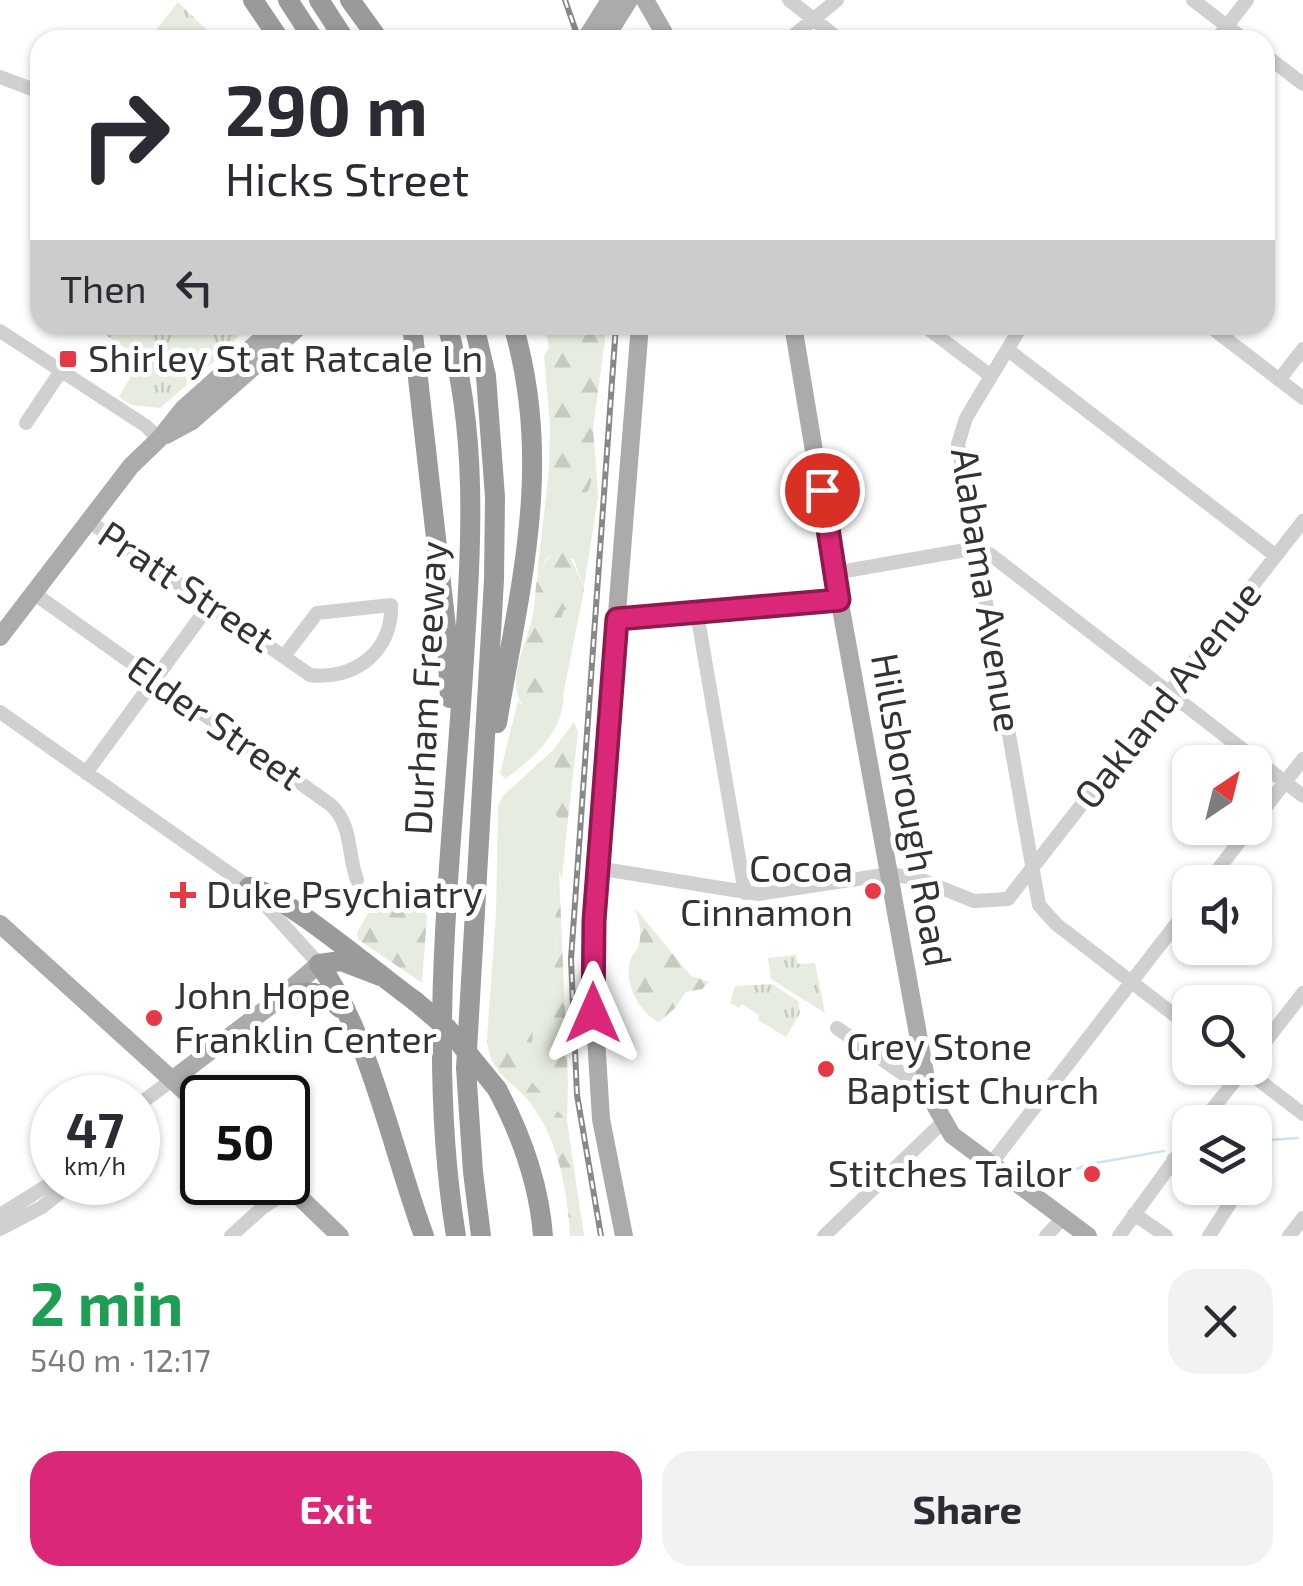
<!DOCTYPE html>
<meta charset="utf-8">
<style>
:root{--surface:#fff;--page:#f2f2f3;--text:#2b2b33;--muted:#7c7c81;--accent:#db2777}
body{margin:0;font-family:"Exo 2",sans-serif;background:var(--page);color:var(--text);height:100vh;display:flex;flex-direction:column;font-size:38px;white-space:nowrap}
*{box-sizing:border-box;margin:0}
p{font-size:32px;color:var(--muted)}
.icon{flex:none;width:55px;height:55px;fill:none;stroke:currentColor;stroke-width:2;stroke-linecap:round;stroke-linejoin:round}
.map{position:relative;height:1236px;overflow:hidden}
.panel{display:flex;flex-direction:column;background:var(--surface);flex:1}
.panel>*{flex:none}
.top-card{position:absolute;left:30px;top:30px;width:1245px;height:305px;border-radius:30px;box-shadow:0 2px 8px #0004;background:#fff;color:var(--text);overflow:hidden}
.needle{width:65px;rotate:35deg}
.tools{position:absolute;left:1172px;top:745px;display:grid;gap:20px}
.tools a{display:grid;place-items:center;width:100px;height:100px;border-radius:20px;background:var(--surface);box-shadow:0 2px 8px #0004;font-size:50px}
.speed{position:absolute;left:30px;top:1075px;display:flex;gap:20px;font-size:50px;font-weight:700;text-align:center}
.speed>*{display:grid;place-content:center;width:130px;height:130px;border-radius:50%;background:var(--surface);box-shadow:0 2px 8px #0004;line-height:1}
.speed small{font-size:25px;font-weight:400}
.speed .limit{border:5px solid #111;border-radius:15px;background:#fff;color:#111}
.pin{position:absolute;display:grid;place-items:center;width:85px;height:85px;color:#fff;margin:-42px;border:5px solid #fff;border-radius:50%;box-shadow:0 2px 10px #0007}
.me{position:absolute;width:110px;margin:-55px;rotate:0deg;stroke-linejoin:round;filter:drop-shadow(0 0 8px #0008)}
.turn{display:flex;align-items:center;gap:35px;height:210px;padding:0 30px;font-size:45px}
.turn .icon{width:130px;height:130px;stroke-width:2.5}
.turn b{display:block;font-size:70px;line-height:85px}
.then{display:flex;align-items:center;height:95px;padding:0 30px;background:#0003;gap:20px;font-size:38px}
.round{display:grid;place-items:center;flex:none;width:105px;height:105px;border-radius:30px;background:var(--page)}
.overview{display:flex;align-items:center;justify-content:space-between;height:170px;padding:0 30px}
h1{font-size:60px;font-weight:700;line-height:75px;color:#1e9e55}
.primary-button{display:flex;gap:20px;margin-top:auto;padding:20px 30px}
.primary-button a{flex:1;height:115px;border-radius:30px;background:var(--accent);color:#fff;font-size:40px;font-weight:700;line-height:115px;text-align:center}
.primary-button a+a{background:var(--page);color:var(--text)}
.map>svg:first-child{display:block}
</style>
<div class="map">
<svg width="1303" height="1236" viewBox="0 0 1303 1236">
<defs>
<pattern id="forest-firs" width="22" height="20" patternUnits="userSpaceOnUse" patternTransform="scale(2.5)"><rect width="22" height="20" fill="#e6ecdf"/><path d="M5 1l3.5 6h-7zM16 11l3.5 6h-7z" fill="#c6cbc0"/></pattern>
<pattern id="park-tufts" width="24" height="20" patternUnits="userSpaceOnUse" patternTransform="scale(2.5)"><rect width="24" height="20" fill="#e6ecdf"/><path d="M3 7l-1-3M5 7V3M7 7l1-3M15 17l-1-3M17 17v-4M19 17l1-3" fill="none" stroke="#c6cbc0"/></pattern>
</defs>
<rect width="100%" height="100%" fill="#fff"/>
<path fill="#e6ecdf" d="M 596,466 L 598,497 L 584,587 L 574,560 L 557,551 L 546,559 L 537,576 L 549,469 L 560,483 L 589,489 Z
M 582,600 L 563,695 C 565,731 532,760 505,779 L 500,773 L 518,701 L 525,708 L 544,699 L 563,610 Z
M 554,749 L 555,814 L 567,828 L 562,879 L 559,872 L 554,876 L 556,925 L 552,1073 L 564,1089 L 568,1082 L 567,1121 L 531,1081 L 530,1010 L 487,1038 L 496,913 L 498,807 L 502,797 Z"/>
<path fill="url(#forest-firs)" d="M 536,325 L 607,325 L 593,428 L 596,466 L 589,489 L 581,499 L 560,483 L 549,469 L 550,424 L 544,356 L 549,347 L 547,337 Z
M 563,542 L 584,587 L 582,600 L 563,611 L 544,699 L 539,706 L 525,708 C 504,687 526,643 532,619 C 536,604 534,587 539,572 C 545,559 555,554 563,542 Z
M 574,722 L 578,732 L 567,828 L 555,814 L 554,749 Z
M 559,871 L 568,1082 L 563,1090 L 552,1073 L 556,925 L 554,876 Z
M 410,881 L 417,885 L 414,897 L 427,916 L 422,983 L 359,940 L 357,934 C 369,907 383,892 410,881 Z
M 635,908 L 690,975 L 709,982 L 702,989 L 686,992 L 675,1008 L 659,1022 C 639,1013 624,984 630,961 C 631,956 636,952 638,947 C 643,934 639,921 635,908 Z
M 531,1009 L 533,1016 L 531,1081 L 567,1121 L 584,1236 L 570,1236 C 568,1193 559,1144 534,1108 C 516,1081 489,1077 487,1038 Z"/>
<path fill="url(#park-tufts)" d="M 178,2 L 217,40 L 148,40 Z
M 91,325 L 248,325 L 218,358 L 160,408 L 132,405 L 119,397 L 141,359 Z
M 796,955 L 798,964 L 815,963 L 825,1013 L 771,979 L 768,958 Z
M 772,984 L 798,1001 L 800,1013 L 786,1037 L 758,1020 L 759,1015 L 742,1004 L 739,1008 L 730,1003 L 735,986 Z"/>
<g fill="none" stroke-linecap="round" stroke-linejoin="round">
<path stroke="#cfe2ee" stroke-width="2.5" d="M 1255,1141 L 1298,1138
M 1041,1182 L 1090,1164 L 1164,1151"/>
<path stroke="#d0d0d0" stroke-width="14" d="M 789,0 L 840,40
M 1193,0 L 1245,40
M 788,40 L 837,0
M 1216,40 L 1247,0
M 1265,55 L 1303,84
M 0,77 L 40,92
M 923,325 L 991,376
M 1022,325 L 966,418 L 958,444 L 1039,905 L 1056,924 L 1190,1027
M 1208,325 L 1303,398
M 0,331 L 146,426 L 159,439
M 1008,350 L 1276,556
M 1279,380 L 1303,349
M 26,423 L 61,371
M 87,520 L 310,675 C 354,681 393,651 391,605 L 317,613 L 285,655
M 834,573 L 977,548 L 991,555 L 1303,796
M 32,592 L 331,805 C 353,826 347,853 357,880
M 697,613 L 745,893
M 617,619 L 839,600
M 0,712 L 249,887 L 319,964
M 86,773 L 210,604
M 1255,821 L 1303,759
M 597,868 L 758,894 L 890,874 L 919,879 L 974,901 L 1008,899 L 1303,521
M 1208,882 L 1250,828
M 837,1028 L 906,1076 L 927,1084
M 1255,1055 L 1303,993
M 1243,1068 L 1303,1114
M 138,1105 L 172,1080
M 1202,1122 L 1245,1068
M 1173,1160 L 1190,1172
M 990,1165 L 1190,906
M 1134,1214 L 1166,1236
M 0,1215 L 53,1182
M 0,1229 L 42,1207 L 73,1182
M 231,1236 L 262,1208 L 291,1189
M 824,1236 L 943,1122
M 1046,1236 L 1063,1218
M 1119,1236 L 1190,1138
M 1209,1236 L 1229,1205 L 1227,1198 L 1213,1188
M 1289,1236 L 1303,1218"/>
<path stroke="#ababab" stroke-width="18" d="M 645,0 L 668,40
M 585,40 L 610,0
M 604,40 L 629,0
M 793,325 L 832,559 L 927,1084 L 936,1107 L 952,1135 L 1088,1236
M 166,435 L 192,421 L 301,325
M 0,637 L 131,466 L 159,439 L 183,409 L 277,325
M 0,924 L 202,1107
M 172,1080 L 274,1003 L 319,964
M 284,1182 L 340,1236
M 624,1236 L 601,1119 L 592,971 L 610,701 L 640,325"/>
<path stroke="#9a9a9a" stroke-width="20" d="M 253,0 L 280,40
M 288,0 L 314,40
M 319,0 L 345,40
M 350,0 L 379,40
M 412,325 L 446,627 L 450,698
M 447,325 C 479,432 471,548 464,658 C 453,848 425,1048 456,1236
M 474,325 L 486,376 L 495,497 L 494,580 L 466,1068 L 473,1172 L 481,1236
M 497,723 C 520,586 554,463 513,325
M 249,887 C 282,892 382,978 415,1001
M 380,976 L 341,961 L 319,964 C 368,1031 394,1155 424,1236
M 283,995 C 308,991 322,989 340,1008
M 497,1089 C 522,1136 539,1183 543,1236"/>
<g stroke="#888" stroke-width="6">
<path id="rail" d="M 565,0 L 579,40
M 601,1236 L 577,1095 L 571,959 L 616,325"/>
</g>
<use href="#rail" stroke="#fff" stroke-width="2.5" stroke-dasharray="8" stroke-linecap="butt"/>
<path stroke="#9a9a9a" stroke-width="20" d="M 415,1001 L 448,1029 L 497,1089"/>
</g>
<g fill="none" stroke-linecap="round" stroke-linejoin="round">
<g stroke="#8e194d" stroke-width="25">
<path id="route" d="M 593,1013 L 594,921 L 617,619 L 839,600 L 822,490"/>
</g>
<use href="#route" stroke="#db2777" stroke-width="18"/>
</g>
<g fill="#e63946" stroke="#fff" stroke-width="4">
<rect x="58" y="349" width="20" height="20" rx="5"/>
<circle cx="873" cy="891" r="10"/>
<path d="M178 880h10v10h10v10h-10v10h-10v-10h-10v-10h10z"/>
<circle cx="154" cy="1018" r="10"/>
<circle cx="826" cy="1069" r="10"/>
<circle cx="1092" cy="1174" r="10"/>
</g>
<g text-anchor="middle" stroke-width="10" stroke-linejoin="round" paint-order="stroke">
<g font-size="38" fill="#333" stroke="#fff" text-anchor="start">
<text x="88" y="372">Shirley St at Ratcale Ln</text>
<text x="853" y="882" text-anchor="end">Cocoa<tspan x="853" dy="44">Cinnamon</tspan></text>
<text x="206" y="908">Duke Psychiatry</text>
<text x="174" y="1009">John Hope<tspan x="174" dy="44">Franklin Center</tspan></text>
<text x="846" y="1060">Grey Stone<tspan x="846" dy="44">Baptist Church</tspan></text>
<text x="1072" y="1187" text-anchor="end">Stitches Tailor</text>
</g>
<g font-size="38" fill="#333" stroke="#fff">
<text transform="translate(186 587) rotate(34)" y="13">Pratt Street</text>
<text transform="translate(986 590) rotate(81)" y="13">Alabama Avenue</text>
<text transform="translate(426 688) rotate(-87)" y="13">Durham Freeway</text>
<text transform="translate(1168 695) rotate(-52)" y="13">Oakland Avenue</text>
<text transform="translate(215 723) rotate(35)" y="13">Elder Street</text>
<text transform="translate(911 810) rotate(80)" y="13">Hillsborough Road</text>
</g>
</g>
</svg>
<div class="tools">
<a><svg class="needle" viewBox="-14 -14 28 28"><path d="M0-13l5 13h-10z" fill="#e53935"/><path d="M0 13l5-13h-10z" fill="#7c7c81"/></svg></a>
<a><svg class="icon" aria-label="sound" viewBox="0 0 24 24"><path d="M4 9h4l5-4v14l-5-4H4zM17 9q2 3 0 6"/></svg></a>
<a><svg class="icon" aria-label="search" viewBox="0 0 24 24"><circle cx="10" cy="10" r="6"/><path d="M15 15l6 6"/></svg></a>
<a><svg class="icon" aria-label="layers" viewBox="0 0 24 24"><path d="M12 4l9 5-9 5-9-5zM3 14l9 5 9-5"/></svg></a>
</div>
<div class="speed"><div>47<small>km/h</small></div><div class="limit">50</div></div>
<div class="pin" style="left:822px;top:490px;background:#d93025"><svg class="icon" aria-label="arrive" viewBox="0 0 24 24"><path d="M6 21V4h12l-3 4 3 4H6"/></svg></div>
<svg class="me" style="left:593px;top:1013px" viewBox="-20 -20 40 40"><path d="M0-17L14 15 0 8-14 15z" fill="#db2777" stroke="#fff" stroke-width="4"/></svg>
<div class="top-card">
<div class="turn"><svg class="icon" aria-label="right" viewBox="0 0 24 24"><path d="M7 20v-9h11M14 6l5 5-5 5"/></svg><div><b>290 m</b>Hicks Street</div></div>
<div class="then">Then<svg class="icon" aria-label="left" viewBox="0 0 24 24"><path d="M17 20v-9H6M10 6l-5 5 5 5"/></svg></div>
</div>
</div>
<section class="panel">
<div class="overview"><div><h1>2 min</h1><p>540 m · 12:17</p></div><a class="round"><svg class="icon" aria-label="close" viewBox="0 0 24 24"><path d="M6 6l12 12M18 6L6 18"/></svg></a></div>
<div class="primary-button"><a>Exit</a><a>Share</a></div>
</section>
